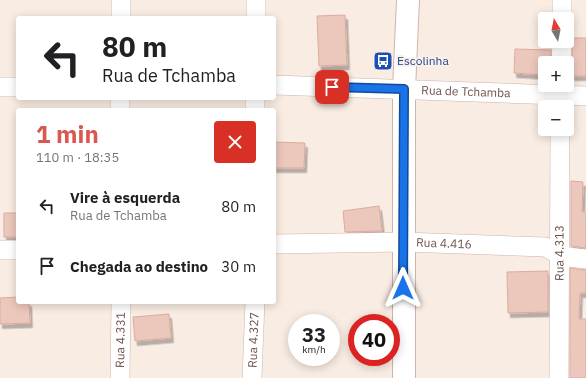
<!DOCTYPE html>
<html lang="pt">
<meta charset="utf-8">
<style>
:root{--surface:#fff;--page:#f6f6f6;--text:#202124;--muted:#757577;--accent:#d85852}
body{margin:0;font-family:"IBM Plex Sans",sans-serif;background:var(--page);color:var(--text);height:100vh;display:flex;flex-direction:column;font-size:15px;white-space:nowrap}
*{box-sizing:border-box;margin:0}
p{font-size:13px;color:var(--muted)}
.icon{flex:none;width:22px;height:22px;fill:none;stroke:currentColor;stroke-width:2;stroke-linecap:round;stroke-linejoin:round}
.map{position:relative;flex:1;overflow:hidden}
.details{position:absolute;left:16px;top:108px;width:260px;height:196px;display:flex;flex-direction:column;background:var(--surface);border-radius:4px;box-shadow:0 2px 10px #0003}
.details>*{flex:none}
.banner{position:absolute;left:16px;top:16px;width:260px;height:84px;border-radius:4px;box-shadow:0 2px 10px #0003;background:#fff;color:var(--text);overflow:hidden}
.needle{width:26px;rotate:350deg}
.tools{position:absolute;left:538px;top:12px;display:grid;gap:8px}
.tools a{display:grid;place-items:center;width:36px;height:36px;border-radius:4px;background:var(--surface);box-shadow:0 2px 10px #0003;font-size:20px}
.speed{position:absolute;left:288px;top:314px;display:flex;gap:8px;font-size:20px;font-weight:700;text-align:center}
.speed>*{display:grid;place-content:center;width:52px;height:52px;border-radius:50%;background:var(--surface);box-shadow:0 2px 10px #0003;line-height:1}
.speed small{font-size:10px;font-weight:400}
.speed .limit{border:6px solid #d22;background:#fff;color:#111}
.pin{position:absolute;display:grid;place-items:center;width:34px;height:34px;color:#fff;margin:-17px;border-radius:8px;box-shadow:0 2px 6px #0006}
.me{position:absolute;width:44px;margin:-22px;rotate:0deg;stroke-linejoin:round;filter:drop-shadow(0 0 3px #0008)}
.turn{display:flex;align-items:center;gap:14px;height:84px;padding:0 20px;font-size:18px}
.turn .icon{width:52px;height:52px;stroke-width:2.5}
.turn b{display:block;font-size:28px;line-height:34px}
.round{display:grid;place-items:center;flex:none;width:42px;height:42px;border-radius:4px;background:var(--page)}
.summary{display:flex;align-items:center;justify-content:space-between;height:68px;padding:0 20px}
h1{font-size:24px;font-weight:700;line-height:30px;color:var(--accent)}
ul{padding:0;list-style:none}
li{display:flex;align-items:center;gap:12px;height:60px;padding:0 20px}
li div{flex:1}
li b{display:block;font-size:15px}
li em{font-style:normal}
.map>svg:first-child{display:block}
</style>
<div class="map">
<svg width="586" height="378" viewBox="0 0 586 378">
<defs>
<filter id="shadow"><feDropShadow dx="2.5" dy="4.5" stdDeviation="0" flood-color="#0004"/></filter>
</defs>
<rect width="100%" height="100%" fill="#f9ece2"/>
<path fill="#ecc7bc" stroke="#ddab9e" filter="url(#shadow)" d="M 345,15 L 347,65 L 319,66 L 317,16 Z
M 572,38 L 586,38 L 586,76 L 572,76 Z
M 515,49 L 551,50 L 550,63 L 545,63 L 545,75 L 514,73 Z
M 274,142 L 305,143 L 304,168 L 274,168 Z
M 571,181 L 583,182 L 582,212 L 586,212 L 586,248 L 571,246 Z
M 379,206 L 382,231 L 345,232 L 343,211 Z
M 4,213 L 18,213 L 18,237 L 4,237 Z
M 570,268 L 586,270 L 586,293 L 580,293 L 579,319 L 586,319 L 586,378 L 570,378 Z
M 548,271 L 548,312 L 508,313 L 507,272 Z
M 18,297 L 18,302 L 29,302 L 30,323 L 0,324 L 0,298 Z
M 169,314 L 171,338 L 135,341 L 133,317 Z"/>
<g fill="none" stroke-linecap="round" stroke-linejoin="round">
<g stroke="#cbb5ad" stroke-width="20">
<g id="street">
<path d="M 121,18 L 121,0"/>
<path d="M 256,18 L 256,0"/>
<path d="M 562,19 L 562,0"/>
<path d="M 561,63 L 562,41"/>
<path id="s1" d="M 274,85 L 586,96"/>
<path d="M 0,87 L 18,87"/>
<path d="M 120,98 L 120,110"/>
<path d="M 255,98 L 255,110"/>
<path id="s2" d="M 274,244 L 403,242 L 545,247 L 553,251 L 559,256 L 586,259"/>
<path d="M 0,250 L 18,250"/>
<path id="s3" d="M 120,378 L 121,302"/>
<path id="s4" d="M 252,378 L 255,302"/>
<path id="s5" d="M 559,378 L 560,129"/>
</g>
</g>
<g stroke="#ceb4aa" stroke-width="24">
<path id="secondary" d="M 404,378 L 404,89 L 408,0"/>
</g>
<use href="#street" stroke="#fff" stroke-width="19"/>
<use href="#secondary" stroke="#fff" stroke-width="22"/>
</g>
<g fill="none" stroke-linecap="round" stroke-linejoin="round">
<g stroke="#114b97" stroke-width="10">
<path id="route" d="M 332,87 L 404,89 L 403,288"/>
</g>
<use href="#route" stroke="#1a73e8" stroke-width="7"/>
</g>
<defs>
<g id="bus-square" transform="scale(1)"><rect x="-9" y="-9" width="18" height="18" rx="4" fill="#1a4fb4" stroke="#fdf0e7"/><path d="M-5-6H5V4H4V6H2V4H-2V6H-4V4H-5ZM-3.5-4V0h7V-4ZM-3.5 1.2v1.5H-2V1.2ZM2 1.2v1.5H3.5V1.2Z" fill="#fff"/></g>
</defs>
<g fill-rule="evenodd">
<use href="#bus-square" x="383" y="61"/>
</g>
<g text-anchor="middle" stroke-width="4" stroke-linejoin="round" paint-order="stroke">
<g font-size="12" fill="#164399" stroke="#fdf0e7" text-anchor="start">
<text x="397" y="65">Escolinha</text>
</g>
<g font-size="12" fill="#6e514b" stroke="#fdf0e7">
<text dy="4" stroke="none"><textPath href="#s1" startOffset="192">Rua de Tchamba</textPath></text>
<text dy="4" stroke="none"><textPath href="#s2" startOffset="170">Rua 4.416</textPath></text>
<text dy="4" stroke="none"><textPath href="#s5" startOffset="125">Rua 4.313</textPath></text>
<text dy="4" stroke="none"><textPath href="#s3" startOffset="38">Rua 4.331</textPath></text>
<text dy="4" stroke="none"><textPath href="#s4" startOffset="38">Rua 4.327</textPath></text>
</g>
</g>
</svg>
<div class="tools">
<a><svg class="needle" viewBox="-14 -14 28 28"><path d="M0-13l5 13h-10z" fill="#e53935"/><path d="M0 13l5-13h-10z" fill="#757577"/></svg></a>
<a>+</a>
<a>−</a>
</div>
<div class="speed"><div>33<small>km/h</small></div><div class="limit">40</div></div>
<div class="pin" style="left:332px;top:87px;background:#d93025"><svg class="icon" aria-label="arrive" viewBox="0 0 24 24"><path d="M6 21V4h12l-3 4 3 4H6"/></svg></div>
<svg class="me" style="left:403px;top:288px" viewBox="-20 -20 40 40"><path d="M0-17L14 15 0 8-14 15z" fill="#1a73e8" stroke="#fff" stroke-width="4"/></svg>
<div class="banner">
<div class="turn"><svg class="icon" aria-label="left" viewBox="0 0 24 24"><path d="M17 20v-9H6M10 6l-5 5 5 5"/></svg><div><b>80 m</b>Rua de Tchamba</div></div>
</div>
<section class="details">
<div class="summary"><div><h1>1 min</h1><p>110 m · 18:35</p></div><a class="round" style="background:#d93025;color:#fff"><svg class="icon" aria-label="close" viewBox="0 0 24 24"><path d="M6 6l12 12M18 6L6 18"/></svg></a></div>
<ul>
<li><svg class="icon" aria-label="left" viewBox="0 0 24 24"><path d="M17 20v-9H6M10 6l-5 5 5 5"/></svg><div><b>Vire à esquerda</b><p>Rua de Tchamba</p></div><em>80 m</em></li>
<li><svg class="icon" aria-label="arrive" viewBox="0 0 24 24"><path d="M6 21V4h12l-3 4 3 4H6"/></svg><div><b>Chegada ao destino</b></div><em>30 m</em></li>
</ul>
</section>
</div>
